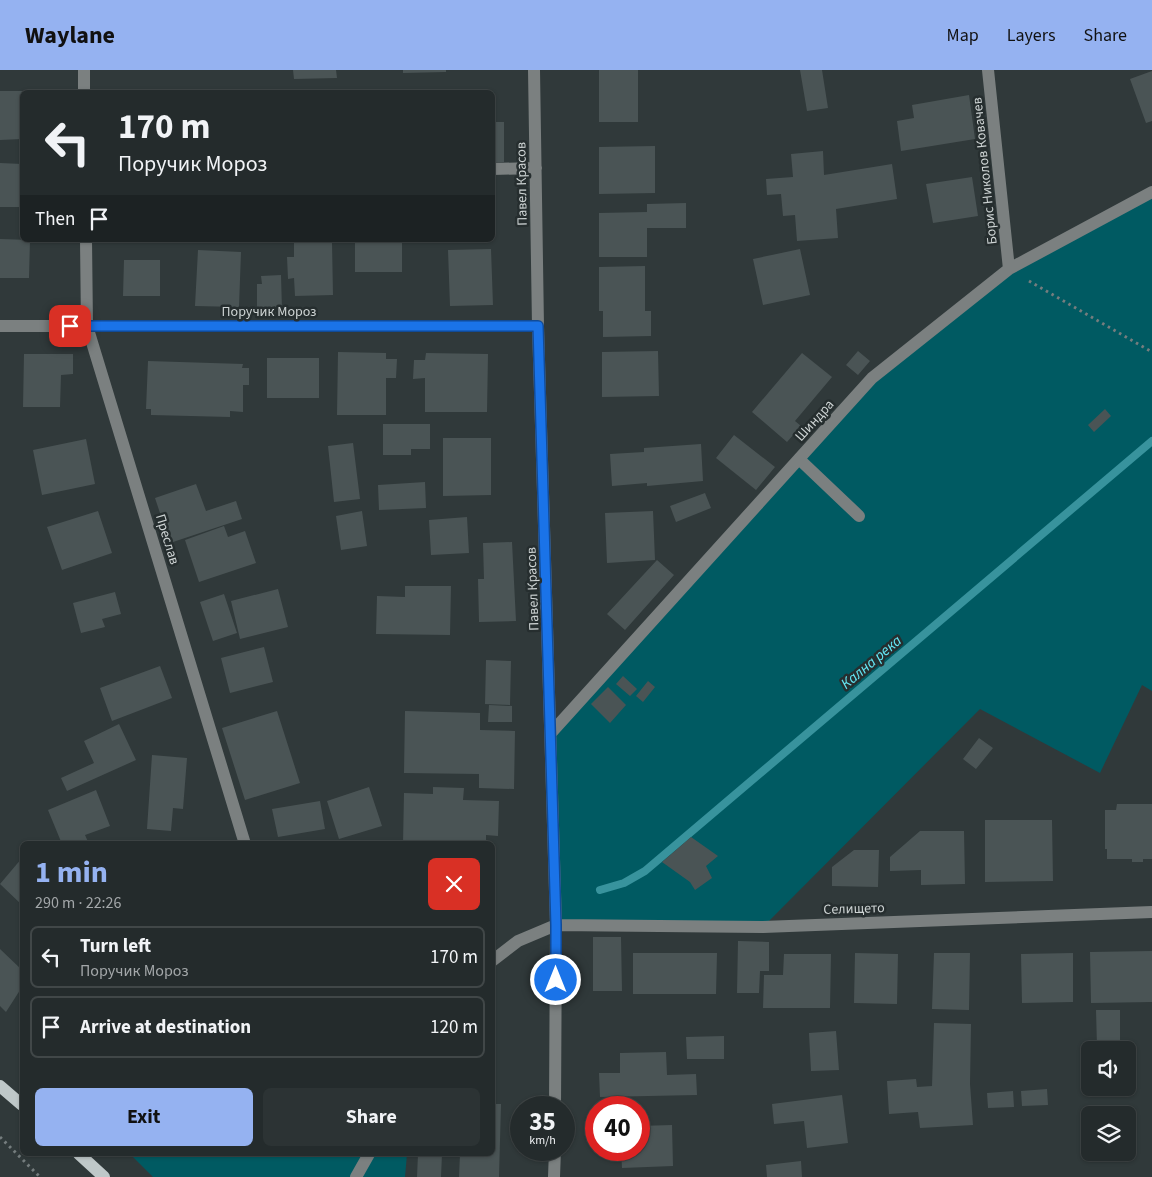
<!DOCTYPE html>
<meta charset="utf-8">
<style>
:root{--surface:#242b2c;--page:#2c3334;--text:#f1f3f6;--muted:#a3a7a9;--line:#414748;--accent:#95b2f1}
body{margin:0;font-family:"Source Sans 3",sans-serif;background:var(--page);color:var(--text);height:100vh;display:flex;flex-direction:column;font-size:19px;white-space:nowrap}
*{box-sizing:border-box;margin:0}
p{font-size:16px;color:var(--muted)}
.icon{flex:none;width:28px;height:28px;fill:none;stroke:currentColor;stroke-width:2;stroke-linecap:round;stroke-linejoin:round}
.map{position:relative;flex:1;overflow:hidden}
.side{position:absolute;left:20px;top:771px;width:475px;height:315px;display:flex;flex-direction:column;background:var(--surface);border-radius:8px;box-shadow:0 1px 4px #0004,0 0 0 1px var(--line)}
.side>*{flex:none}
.hud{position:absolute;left:20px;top:20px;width:475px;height:152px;border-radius:8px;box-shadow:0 1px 4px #0004,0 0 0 1px var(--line);background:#242b2c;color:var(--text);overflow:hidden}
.buttons{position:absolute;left:1081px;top:971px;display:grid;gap:10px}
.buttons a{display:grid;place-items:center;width:55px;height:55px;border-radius:8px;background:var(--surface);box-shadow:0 1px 4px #0004,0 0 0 1px var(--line);font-size:25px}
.speed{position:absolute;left:510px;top:1026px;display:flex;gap:10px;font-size:25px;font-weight:700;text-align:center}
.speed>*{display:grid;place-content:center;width:65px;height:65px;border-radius:50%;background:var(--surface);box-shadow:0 1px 4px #0004,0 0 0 1px var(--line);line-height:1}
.speed small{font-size:12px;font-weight:400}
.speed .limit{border:8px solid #d22;background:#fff;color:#111}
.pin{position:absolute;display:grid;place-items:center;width:42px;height:42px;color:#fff;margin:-21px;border-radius:10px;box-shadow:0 2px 8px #0006}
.me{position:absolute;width:55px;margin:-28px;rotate:0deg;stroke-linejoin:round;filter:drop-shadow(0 0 4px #0008)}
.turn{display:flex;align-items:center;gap:18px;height:105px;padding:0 15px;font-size:22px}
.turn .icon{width:65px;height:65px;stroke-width:2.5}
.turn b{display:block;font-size:35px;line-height:42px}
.then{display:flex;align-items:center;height:48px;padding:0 15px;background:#0003;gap:10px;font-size:19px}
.round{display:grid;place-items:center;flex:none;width:52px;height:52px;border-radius:8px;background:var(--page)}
.overview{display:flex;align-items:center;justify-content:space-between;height:85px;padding:0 15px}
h1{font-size:30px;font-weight:700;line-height:38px;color:var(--accent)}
.action{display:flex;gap:10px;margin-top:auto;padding:10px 15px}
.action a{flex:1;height:58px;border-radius:8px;background:var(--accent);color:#111;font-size:20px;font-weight:700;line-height:58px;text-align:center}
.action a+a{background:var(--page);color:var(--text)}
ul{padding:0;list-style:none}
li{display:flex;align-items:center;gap:15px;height:62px;margin:0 10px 8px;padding:0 5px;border:2px solid var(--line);border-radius:8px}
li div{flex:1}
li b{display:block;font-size:19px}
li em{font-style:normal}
header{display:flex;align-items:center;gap:30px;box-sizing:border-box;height:70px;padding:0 25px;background:var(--accent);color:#111}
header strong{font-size:24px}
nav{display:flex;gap:28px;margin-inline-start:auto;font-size:18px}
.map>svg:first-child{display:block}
</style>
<header>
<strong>Waylane</strong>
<nav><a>Map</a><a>Layers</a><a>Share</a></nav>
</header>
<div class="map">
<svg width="1152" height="1107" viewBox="0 0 1152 1107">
<rect width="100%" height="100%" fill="#30393a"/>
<path fill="#005a62" d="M 1152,122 L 1152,621 L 1142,615 L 1100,703 L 980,639 L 763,857 L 556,855 L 551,663 L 872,308 L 1009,199 Z
M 130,1084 L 407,1084 L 405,1107 L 153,1107 Z"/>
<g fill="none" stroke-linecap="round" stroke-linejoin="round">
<path stroke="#38939d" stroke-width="8" d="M 600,820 L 624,813 L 645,801 L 1152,371"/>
</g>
<path fill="#4a5455" d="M 293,0 L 336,0 L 337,8 L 294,9 Z
M 403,0 L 446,0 L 446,2 L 403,3 Z
M 599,0 L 638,0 L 638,52 L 599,52 Z
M 800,0 L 822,0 L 828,38 L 807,41 Z
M 1152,1 L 1152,51 L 1146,53 L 1130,9 Z
M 0,21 L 22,21 L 22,69 L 0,70 Z
M 969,25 L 975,69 L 901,81 L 897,51 L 914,48 L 912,35 Z
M 492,52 L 504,52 L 504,92 L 492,93 Z
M 655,76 L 655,123 L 599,124 L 599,77 Z
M 823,81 L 824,105 L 892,94 L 897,129 L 836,139 L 838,168 L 797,171 L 795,145 L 783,146 L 781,124 L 767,125 L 766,109 L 793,107 L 791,84 Z
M 0,93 L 22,94 L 22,137 L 0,137 Z
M 972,107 L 978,146 L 933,153 L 926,114 Z
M 686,133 L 686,158 L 647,158 L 647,187 L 599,187 L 599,143 L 647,142 L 647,134 Z
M 0,169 L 30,170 L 29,208 L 0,208 Z
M 35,170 L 64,170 L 64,173 L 35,173 Z
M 355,170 L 402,170 L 402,202 L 355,202 Z
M 332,172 L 333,225 L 295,226 L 294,208 L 288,209 L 287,187 L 294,187 L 294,173 Z
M 491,179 L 493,235 L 450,236 L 448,180 Z
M 800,179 L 810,225 L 763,235 L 753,189 Z
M 198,180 L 241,182 L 239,237 L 195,236 Z
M 124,190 L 160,190 L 160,226 L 123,226 Z
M 645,196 L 645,241 L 651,241 L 651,266 L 603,267 L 603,241 L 599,241 L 599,197 Z
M 281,205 L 282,240 L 257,241 L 257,214 L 262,214 L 261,206 Z
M 658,281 L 659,326 L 602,327 L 602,282 Z
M 858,281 L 870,291 L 858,305 L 846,295 Z
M 338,282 L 386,283 L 386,289 L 397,289 L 396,308 L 386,308 L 386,345 L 337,345 Z
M 426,283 L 488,284 L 487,342 L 425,342 L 425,308 L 413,309 L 414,290 L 425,290 Z
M 802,283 L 832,307 L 795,351 L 801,356 L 787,372 L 752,342 Z
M 24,284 L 73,284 L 73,304 L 61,305 L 60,337 L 23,337 Z
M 267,288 L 319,288 L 319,328 L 267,328 Z
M 148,291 L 243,294 L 242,298 L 249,298 L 249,315 L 243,315 L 243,342 L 230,341 L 230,347 L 151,345 L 151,339 L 146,339 Z
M 1105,339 L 1111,346 L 1094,362 L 1088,355 Z
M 383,354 L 430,354 L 430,379 L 411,379 L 411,385 L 383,385 Z
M 734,365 L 775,397 L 756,420 L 716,388 Z
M 443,368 L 491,368 L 491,425 L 443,426 Z
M 86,369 L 95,414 L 42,425 L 33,380 Z
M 353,373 L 360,429 L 334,432 L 328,376 Z
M 701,374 L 703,411 L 647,416 L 647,413 L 612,416 L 610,384 L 644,382 L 644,378 Z
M 425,412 L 426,438 L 379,440 L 378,415 Z
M 196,414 L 206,441 L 236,431 L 242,449 L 170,473 L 155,428 Z
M 705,423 L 711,438 L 676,452 L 670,436 Z
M 98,441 L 112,483 L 62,500 L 47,457 Z
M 362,441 L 367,476 L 341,480 L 336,446 Z
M 653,441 L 655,490 L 607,493 L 605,443 Z
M 467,447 L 469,483 L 431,485 L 429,450 Z
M 224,456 L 228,467 L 245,461 L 256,493 L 199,512 L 185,470 Z
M 512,472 L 516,551 L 479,552 L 478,509 L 484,509 L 483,473 Z
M 657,490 L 674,505 L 625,560 L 607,544 Z
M 405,516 L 451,516 L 450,565 L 376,564 L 377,526 L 405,527 Z
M 278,519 L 288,557 L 240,569 L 231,531 Z
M 115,522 L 121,544 L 102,549 L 105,557 L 81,563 L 73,533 Z
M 224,524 L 237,563 L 213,571 L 200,532 Z
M 264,577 L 273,612 L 230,623 L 221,588 Z
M 486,590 L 511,591 L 510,635 L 485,634 Z
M 160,596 L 172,628 L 112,651 L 100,618 Z
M 623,606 L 637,619 L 630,626 L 616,614 Z
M 648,611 L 655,617 L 643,632 L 636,626 Z
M 608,617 L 626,635 L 610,653 L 591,634 Z
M 489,635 L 512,636 L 512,652 L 488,652 Z
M 277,641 L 300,713 L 245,730 L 222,658 Z
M 405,641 L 480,643 L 480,660 L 515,661 L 514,719 L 479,718 L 479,704 L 404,703 Z
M 119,654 L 136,690 L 67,721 L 61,708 L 94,693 L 84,671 Z
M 979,668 L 993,678 L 976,699 L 963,689 Z
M 152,685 L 187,688 L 183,739 L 173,738 L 171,761 L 147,759 Z
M 369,717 L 382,756 L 339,769 L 327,731 Z
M 433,717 L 464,718 L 463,730 L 499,731 L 498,766 L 486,765 L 486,774 L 403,774 L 404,723 L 433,724 Z
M 96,720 L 110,756 L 85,765 L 89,774 L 62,774 L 48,740 Z
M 320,731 L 325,759 L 278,767 L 272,739 Z
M 1117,734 L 1152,734 L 1152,789 L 1143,789 L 1143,792 L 1132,792 L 1132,789 L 1107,789 L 1107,779 L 1105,779 L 1105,740 L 1116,740 Z
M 985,750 L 1052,750 L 1053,811 L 985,812 Z
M 920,761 L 964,761 L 965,814 L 921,815 L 921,800 L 890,801 L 890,787 Z
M 691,767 L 718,786 L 706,796 L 712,808 L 695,820 L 690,812 L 662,792 Z
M 854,780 L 879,780 L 878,817 L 832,816 L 832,797 Z
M 22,788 L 22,835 L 0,814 Z
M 593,867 L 621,867 L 622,921 L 593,921 Z
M 738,871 L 769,872 L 769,901 L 760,901 L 759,923 L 737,923 Z
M 0,879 L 22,900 L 22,917 L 6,942 L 0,936 Z
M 1152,881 L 1152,932 L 1091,933 L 1090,882 Z
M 633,883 L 717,883 L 716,924 L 633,924 Z
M 855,883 L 898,884 L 897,934 L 854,933 Z
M 934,883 L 970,883 L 969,940 L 932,939 Z
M 1073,883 L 1073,932 L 1022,933 L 1021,884 Z
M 784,884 L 831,884 L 830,938 L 763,938 L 764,905 L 783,905 Z
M 1096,940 L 1120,940 L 1120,975 L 1097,976 Z
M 934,953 L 971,954 L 970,1014 L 973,1055 L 920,1058 L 918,1042 L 889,1044 L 887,1011 L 916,1009 L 917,1017 L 932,1016 Z
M 836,961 L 839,1000 L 811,1001 L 809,963 Z
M 724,966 L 724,989 L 687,989 L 686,967 Z
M 666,982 L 667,1005 L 696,1004 L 697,1025 L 600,1027 L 599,1003 L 620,1003 L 620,983 Z
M 1047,1019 L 1048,1035 L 1022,1036 L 1021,1021 Z
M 1013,1021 L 1014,1037 L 988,1038 L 987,1023 Z
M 842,1025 L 848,1073 L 807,1078 L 804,1051 L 774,1054 L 772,1034 Z
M 492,1034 L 501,1034 L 499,1107 L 459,1107 L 460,1084 L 492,1084 Z
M 672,1055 L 673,1096 L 622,1098 L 621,1080 L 639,1080 L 639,1056 Z
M 1090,1064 L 1090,1082 L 1125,1082 L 1125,1087 L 1087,1091 L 1085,1065 Z
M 418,1084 L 442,1084 L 441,1107 L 417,1107 Z
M 801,1091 L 802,1107 L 767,1107 L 766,1095 Z"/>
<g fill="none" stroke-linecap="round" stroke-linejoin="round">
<path stroke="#757d7e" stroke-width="3" stroke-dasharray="2.5 4" stroke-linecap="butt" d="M 1029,211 L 1152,282
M 0,1067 L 40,1107"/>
<path stroke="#7b8080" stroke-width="12" d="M 84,0 L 84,22
M 534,0 L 538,256 L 556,855 L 555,1038
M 988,0 L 1009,199
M 492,99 L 536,98
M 86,170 L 87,256 L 245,774
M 0,256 L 538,256
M 799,389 L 859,446
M 551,663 L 872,308 L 1009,199 L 1152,122
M 492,891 L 518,871 L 556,855 L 763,857 L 1152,842
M 356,1107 L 369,1084
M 554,1107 L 555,1080"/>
<path stroke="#bfc8c9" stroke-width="12" d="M 0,1016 L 22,1035
M 79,1084 L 104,1107"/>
</g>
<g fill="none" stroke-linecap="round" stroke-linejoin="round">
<g stroke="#114b97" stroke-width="12">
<path id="route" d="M 70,256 L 538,256 L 556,855 L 556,910"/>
</g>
<use href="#route" stroke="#1a73e8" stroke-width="9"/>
</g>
<g text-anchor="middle" stroke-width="5" stroke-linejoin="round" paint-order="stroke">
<g font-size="14" fill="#ced4d4" stroke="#262e2f">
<text transform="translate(984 101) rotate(-96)" y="5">Борис Николов Ковачев</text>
<text transform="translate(521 114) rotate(-91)" y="5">Павел Красов</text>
<text x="269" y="246">Поручик Мороз</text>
<text transform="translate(814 350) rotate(-48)" y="5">Шиндра</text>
<text transform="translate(168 469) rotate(73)" y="5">Преслав</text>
<text transform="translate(532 519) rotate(-92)" y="5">Павел Красов</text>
<text transform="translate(854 838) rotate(-2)" y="5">Селището</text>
</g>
<g font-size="15" font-style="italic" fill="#64e8f6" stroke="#262e2f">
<text transform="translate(871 592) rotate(-40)" y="5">Кална река</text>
</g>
</g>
</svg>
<div class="buttons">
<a><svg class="icon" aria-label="sound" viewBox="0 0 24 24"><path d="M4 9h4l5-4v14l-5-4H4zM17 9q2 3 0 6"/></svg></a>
<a><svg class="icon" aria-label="layers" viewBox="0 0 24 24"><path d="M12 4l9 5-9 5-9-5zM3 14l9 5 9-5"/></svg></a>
</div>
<div class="speed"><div>35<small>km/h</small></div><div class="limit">40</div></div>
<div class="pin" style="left:70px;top:256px;background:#d93025"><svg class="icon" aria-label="arrive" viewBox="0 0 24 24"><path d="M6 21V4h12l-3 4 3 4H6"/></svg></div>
<svg class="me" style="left:556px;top:910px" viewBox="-20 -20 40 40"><circle r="17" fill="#1a73e8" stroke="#fff" stroke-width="3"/><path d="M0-11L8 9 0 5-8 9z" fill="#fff"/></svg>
<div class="hud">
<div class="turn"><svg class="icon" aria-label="left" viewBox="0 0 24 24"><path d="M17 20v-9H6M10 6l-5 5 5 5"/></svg><div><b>170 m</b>Поручик Мороз</div></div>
<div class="then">Then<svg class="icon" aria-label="arrive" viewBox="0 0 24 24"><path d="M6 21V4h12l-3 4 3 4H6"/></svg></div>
</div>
<section class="side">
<div class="overview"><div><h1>1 min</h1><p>290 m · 22:26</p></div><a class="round" style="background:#d93025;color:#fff"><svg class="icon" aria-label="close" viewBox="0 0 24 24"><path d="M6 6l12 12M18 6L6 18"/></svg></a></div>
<ul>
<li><svg class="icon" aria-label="left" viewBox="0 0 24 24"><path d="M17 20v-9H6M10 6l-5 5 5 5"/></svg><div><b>Turn left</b><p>Поручик Мороз</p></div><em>170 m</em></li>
<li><svg class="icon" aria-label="arrive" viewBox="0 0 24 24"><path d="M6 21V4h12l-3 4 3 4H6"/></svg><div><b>Arrive at destination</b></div><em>120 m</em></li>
</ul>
<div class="action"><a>Exit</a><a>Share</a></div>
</section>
</div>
